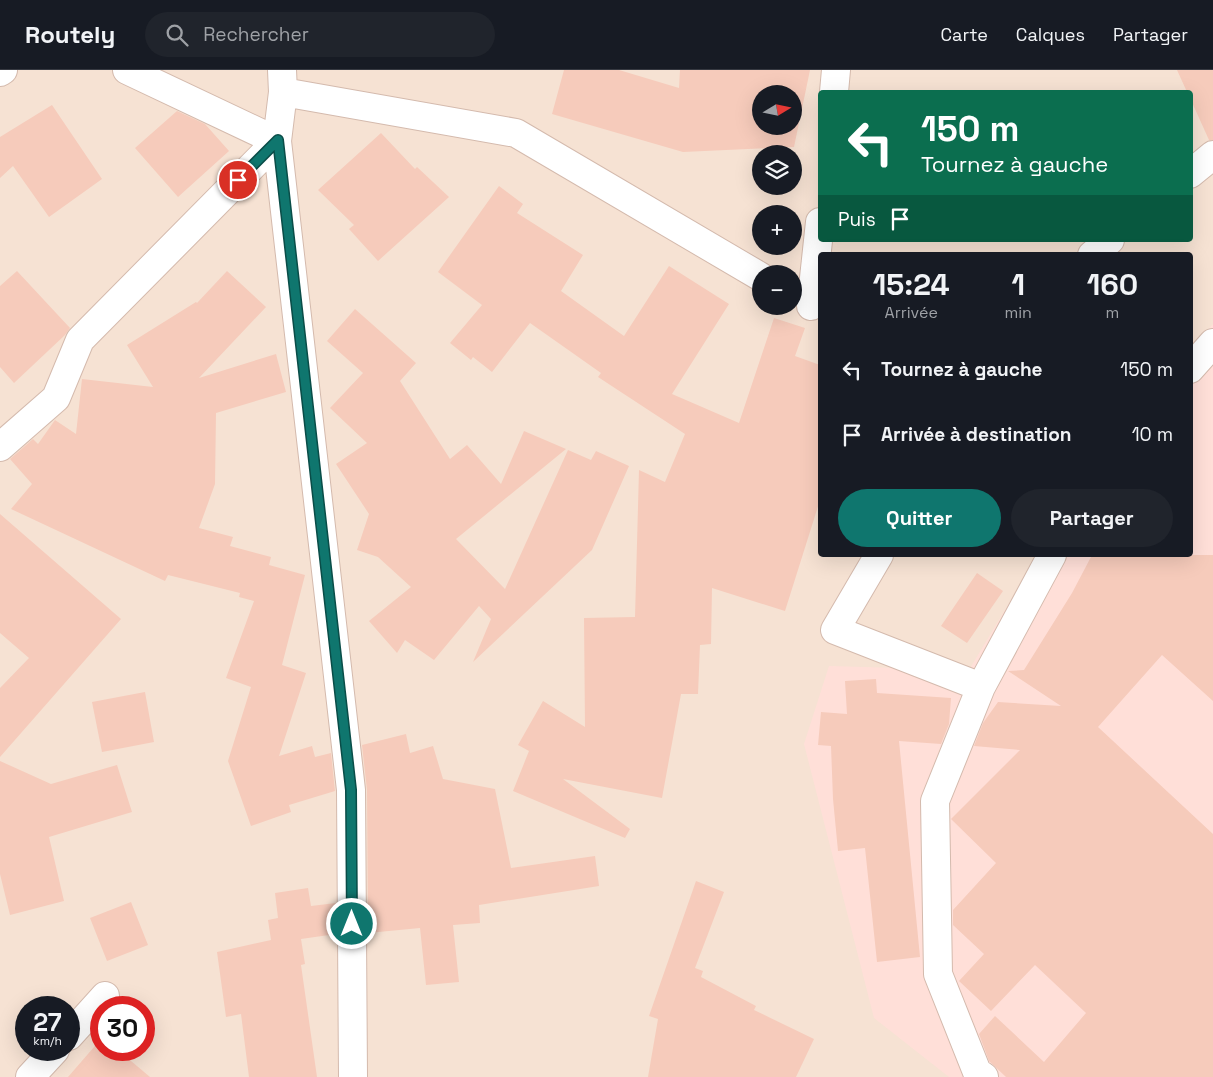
<!DOCTYPE html>
<html lang="fr">
<meta charset="utf-8">
<style>
:root{--surface:#171b24;--page:#20242c;--text:#f1f3f6;--muted:#9ea1a6;--line:#363941;--accent:#0f766e}
body{margin:0;font-family:"Space Grotesk",sans-serif;background:var(--page);color:var(--text);height:100vh;display:flex;flex-direction:column;font-size:19px;white-space:nowrap}
*{box-sizing:border-box;margin:0}
p{font-size:16px;color:var(--muted)}
.icon{flex:none;width:28px;height:28px;fill:none;stroke:currentColor;stroke-width:2;stroke-linecap:round;stroke-linejoin:round}
.map{position:relative;flex:1;overflow:hidden}
.side{position:absolute;left:818px;top:182px;width:375px;height:305px;display:flex;flex-direction:column;background:var(--surface);border-radius:5px;box-shadow:0 5px 20px #0002}
.side>*{flex:none}
.guide{position:absolute;left:818px;top:20px;width:375px;height:152px;border-radius:5px;box-shadow:0 5px 20px #0002;background:#0b6e4f;color:#fff;overflow:hidden}
.needle{width:32px;rotate:80deg}
.fabs{position:absolute;left:752px;top:15px;display:grid;gap:10px}
.fabs a{display:grid;place-items:center;width:50px;height:50px;border-radius:50%;background:var(--surface);box-shadow:0 5px 20px #0002;font-size:25px}
.speed{position:absolute;left:15px;top:926px;display:flex;gap:10px;font-size:25px;font-weight:700;text-align:center}
.speed>*{display:grid;place-content:center;width:65px;height:65px;border-radius:50%;background:var(--surface);box-shadow:0 5px 20px #0002;line-height:1}
.speed small{font-size:12px;font-weight:400}
.speed .limit{border:8px solid #d22;background:#fff;color:#111}
.pin{position:absolute;display:grid;place-items:center;width:42px;height:42px;color:#fff;margin:-21px;border:2px solid #fff;border-radius:50%;box-shadow:0 1px 5px #0007}
.me{position:absolute;width:55px;margin:-28px;rotate:0deg;stroke-linejoin:round;filter:drop-shadow(0 0 4px #0008)}
.turn{display:flex;align-items:center;gap:18px;height:105px;padding:0 20px;font-size:22px}
.turn .icon{width:65px;height:65px;stroke-width:2.5}
.turn b{display:block;font-size:35px;line-height:42px}
.then{display:flex;align-items:center;height:48px;padding:0 20px;background:#0003;gap:10px;font-size:19px}
.eta{display:flex;justify-content:space-evenly;align-items:center;height:85px;text-align:center}
.eta b{font-size:30px;font-weight:700;line-height:35px}
.cta{display:flex;gap:10px;margin-top:auto;padding:10px 20px}
.cta a{flex:1;height:58px;border-radius:30px;background:var(--accent);color:#fff;font-size:20px;font-weight:700;line-height:58px;text-align:center}
.cta a+a{background:var(--page);color:var(--text)}
ul{padding:0;list-style:none}
li{display:flex;align-items:center;gap:15px;height:65px;padding:0 20px}
li div{flex:1}
li b{display:block;font-size:19px}
li em{font-style:normal}
header{display:flex;align-items:center;gap:30px;box-sizing:border-box;height:70px;padding:0 25px;background:var(--surface);border-bottom:1px solid var(--line)}
header strong{font-size:24px}
nav{display:flex;gap:28px;margin-inline-start:auto;font-size:18px}
.search{width:350px;height:45px;background:var(--page);display:flex;align-items:center;gap:12px;box-sizing:border-box;padding:0 18px;border-radius:28px;color:var(--muted);font-size:19px}
.map>svg:first-child{display:block}
</style>
<header>
<strong>Routely</strong>
<div class="search"><svg class="icon" aria-label="search" viewBox="0 0 24 24"><circle cx="10" cy="10" r="6"/><path d="M15 15l6 6"/></svg>Rechercher</div>
<nav><a>Carte</a><a>Calques</a><a>Partager</a></nav>
</header>
<div class="map">
<svg width="1213" height="1007" viewBox="0 0 1213 1007">
<rect width="100%" height="100%" fill="#fef2e5"/>
<path fill="#f6e2d3" fill-rule="evenodd" d="M 0,0 L 1213,0 L 1213,1007 L 0,1007 ZM 820,22 L 1190,22 L 1190,170 L 820,170 ZM 761,24 L 794,24 L 794,56 L 761,56 ZM 761,84 L 794,84 L 794,116 L 761,116 ZM 761,144 L 794,144 L 794,176 L 761,176 ZM 820,185 L 1190,185 L 1190,485 L 820,485 ZM 761,204 L 794,204 L 794,236 L 761,236 ZM 26,938 L 69,938 L 69,980 L 26,980 ZM 101,938 L 144,938 L 144,980 L 101,980 Z"/>
<path fill="#ffdfd8" d="M 1213,254 L 1213,1007 L 949,1007 L 874,948 L 804,674 L 829,596 L 969,600 L 1038,485 L 1190,485 L 1190,278 Z"/>
<path fill="#f6cbbb" fill-rule="evenodd" d="M 564,0 L 619,0 L 679,18 L 680,0 L 810,0 L 794,77 L 683,82 L 552,44 ZM 761,24 L 794,24 L 794,56 L 761,56 Z
M 1177,0 L 1213,0 L 1213,70 L 1209,70 L 1190,28 L 1190,22 L 1187,22 Z
M 52,35 L 102,109 L 49,147 L 13,96 L 0,108 L 0,67 Z
M 177,41 L 205,54 L 229,81 L 178,127 L 135,78 Z
M 381,63 L 415,99 L 417,97 L 449,127 L 378,191 L 349,159 L 354,155 L 318,120 Z
M 499,116 L 523,134 L 517,143 L 583,185 L 561,221 L 624,266 L 669,196 L 729,234 L 672,324 L 739,353 L 774,248 L 805,258 L 795,286 L 820,295 L 820,430 L 785,541 L 712,518 L 711,574 L 700,575 L 698,624 L 681,624 L 662,728 L 563,709 L 630,759 L 625,768 L 513,721 L 529,681 L 518,675 L 543,631 L 585,657 L 584,548 L 635,547 L 639,400 L 665,412 L 685,364 L 598,307 L 601,303 L 530,253 L 492,302 L 473,287 L 471,290 L 450,273 L 482,235 L 438,202 Z
M 17,201 L 70,258 L 65,265 L 14,313 L 0,297 L 0,216 Z
M 227,201 L 266,237 L 199,308 L 276,284 L 286,322 L 216,343 L 215,414 L 199,458 L 233,467 L 230,476 L 271,487 L 269,495 L 305,505 L 282,595 L 306,603 L 279,686 L 312,676 L 315,687 L 331,683 L 335,721 L 289,735 L 291,742 L 251,756 L 228,691 L 251,617 L 226,608 L 254,531 L 239,527 L 240,523 L 168,505 L 165,511 L 11,439 L 32,414 L 10,389 L 33,369 L 38,374 L 55,350 L 76,364 L 82,309 L 153,317 L 127,275 L 196,232 L 197,233 Z
M 355,239 L 416,293 L 400,311 L 450,389 L 467,375 L 501,414 L 524,361 L 566,379 L 456,469 L 505,519 L 568,380 L 591,390 L 596,381 L 629,396 L 592,480 L 473,592 L 491,549 L 479,536 L 434,590 L 405,570 L 397,583 L 369,551 L 411,517 L 378,487 L 357,480 L 369,444 L 336,394 L 367,373 L 330,338 L 363,303 L 327,271 Z
M 0,444 L 121,549 L 0,687 L 0,618 L 29,588 L 0,563 Z
M 1092,485 L 1213,485 L 1213,631 L 1162,585 L 1098,657 L 1213,764 L 1213,1007 L 1006,1007 L 989,991 L 979,964 L 995,946 L 1044,992 L 1086,943 L 1035,895 L 991,941 L 959,911 L 984,884 L 953,855 L 953,840 L 996,793 L 951,749 L 1020,680 L 974,676 L 983,653 L 998,632 L 1061,636 L 1008,601 L 1024,600 L 1072,523 Z
M 977,503 L 1003,521 L 967,573 L 941,556 Z
M 876,609 L 877,623 L 951,628 L 949,654 L 941,674 L 899,671 L 920,887 L 877,892 L 865,778 L 838,781 L 833,729 L 831,676 L 818,675 L 821,642 L 847,644 L 845,611 Z
M 145,622 L 154,672 L 102,682 L 92,632 Z
M 406,664 L 410,683 L 433,676 L 443,709 L 495,719 L 511,798 L 595,786 L 599,816 L 479,835 L 480,853 L 453,855 L 459,912 L 426,915 L 420,858 L 368,863 L 367,720 L 362,675 Z
M 0,691 L 51,714 L 117,695 L 132,742 L 49,767 L 64,831 L 10,845 L 0,804 Z
M 696,811 L 724,822 L 695,898 L 703,901 L 701,907 L 756,936 L 754,940 L 814,969 L 796,1007 L 648,1007 L 658,949 L 649,946 Z
M 308,818 L 311,836 L 336,833 L 336,864 L 301,869 L 305,894 L 301,895 L 317,1007 L 249,1007 L 241,944 L 226,947 L 217,882 L 271,870 L 268,850 L 278,848 L 275,823 Z
M 131,832 L 148,875 L 107,891 L 90,848 Z
M 101,969 L 101,980 L 118,980 L 150,1007 L 68,1007 Z"/>
<g fill="none" stroke-linecap="round" stroke-linejoin="round">
<g stroke="#d4baad" stroke-width="30">
<path id="minor" d="M 282,0 L 283,22 L 277,71 L 351,720 L 353,1007
M 0,2 L 3,0
M 283,22 L 516,63 L 761,207
M 834,22 L 836,0
M 1190,104 L 1213,85
M 1092,185 L 1110,170
M 811,236 L 820,152
M 1190,299 L 1213,273
M 0,377 L 56,328 L 80,270 L 277,71 L 127,0
M 879,485 L 835,560 L 981,617
M 69,966 L 105,926
M 30,1007 L 55,980
M 984,1007 L 977,1002 L 938,904 L 935,731 L 981,617 L 1052,485"/>
</g>
<use href="#minor" stroke="#fff" stroke-width="28"/>
</g>
<g fill="none" stroke-linecap="round" stroke-linejoin="round">
<g stroke="#0a4d48" stroke-width="12">
<path id="route" d="M 238,110 L 278,70 L 351,720 L 352,854"/>
</g>
<use href="#route" stroke="#0f766e" stroke-width="9"/>
</g>
</svg>
<div class="fabs">
<a><svg class="needle" viewBox="-14 -14 28 28"><path d="M0-13l5 13h-10z" fill="#e53935"/><path d="M0 13l5-13h-10z" fill="#9ea1a6"/></svg></a>
<a><svg class="icon" aria-label="layers" viewBox="0 0 24 24"><path d="M12 4l9 5-9 5-9-5zM3 14l9 5 9-5"/></svg></a>
<a>+</a>
<a>−</a>
</div>
<div class="speed"><div>27<small>km/h</small></div><div class="limit">30</div></div>
<div class="pin" style="left:238px;top:110px;background:#d93025"><svg class="icon" aria-label="arrive" viewBox="0 0 24 24"><path d="M6 21V4h12l-3 4 3 4H6"/></svg></div>
<svg class="me" style="left:352px;top:854px" viewBox="-20 -20 40 40"><circle r="17" fill="#0f766e" stroke="#fff" stroke-width="3"/><path d="M0-11L8 9 0 5-8 9z" fill="#fff"/></svg>
<div class="guide">
<div class="turn"><svg class="icon" aria-label="left" viewBox="0 0 24 24"><path d="M17 20v-9H6M10 6l-5 5 5 5"/></svg><div><b>150 m</b>Tournez à gauche</div></div>
<div class="then">Puis<svg class="icon" aria-label="arrive" viewBox="0 0 24 24"><path d="M6 21V4h12l-3 4 3 4H6"/></svg></div>
</div>
<section class="side">
<div class="eta">
<div><b>15:24</b><p>Arrivée</p></div>
<div><b>1</b><p>min</p></div>
<div><b>160</b><p>m</p></div>
</div>
<ul>
<li><svg class="icon" aria-label="left" viewBox="0 0 24 24"><path d="M17 20v-9H6M10 6l-5 5 5 5"/></svg><div><b>Tournez à gauche</b></div><em>150 m</em></li>
<li><svg class="icon" aria-label="arrive" viewBox="0 0 24 24"><path d="M6 21V4h12l-3 4 3 4H6"/></svg><div><b>Arrivée à destination</b></div><em>10 m</em></li>
</ul>
<div class="cta"><a>Quitter</a><a>Partager</a></div>
</section>
</div>
